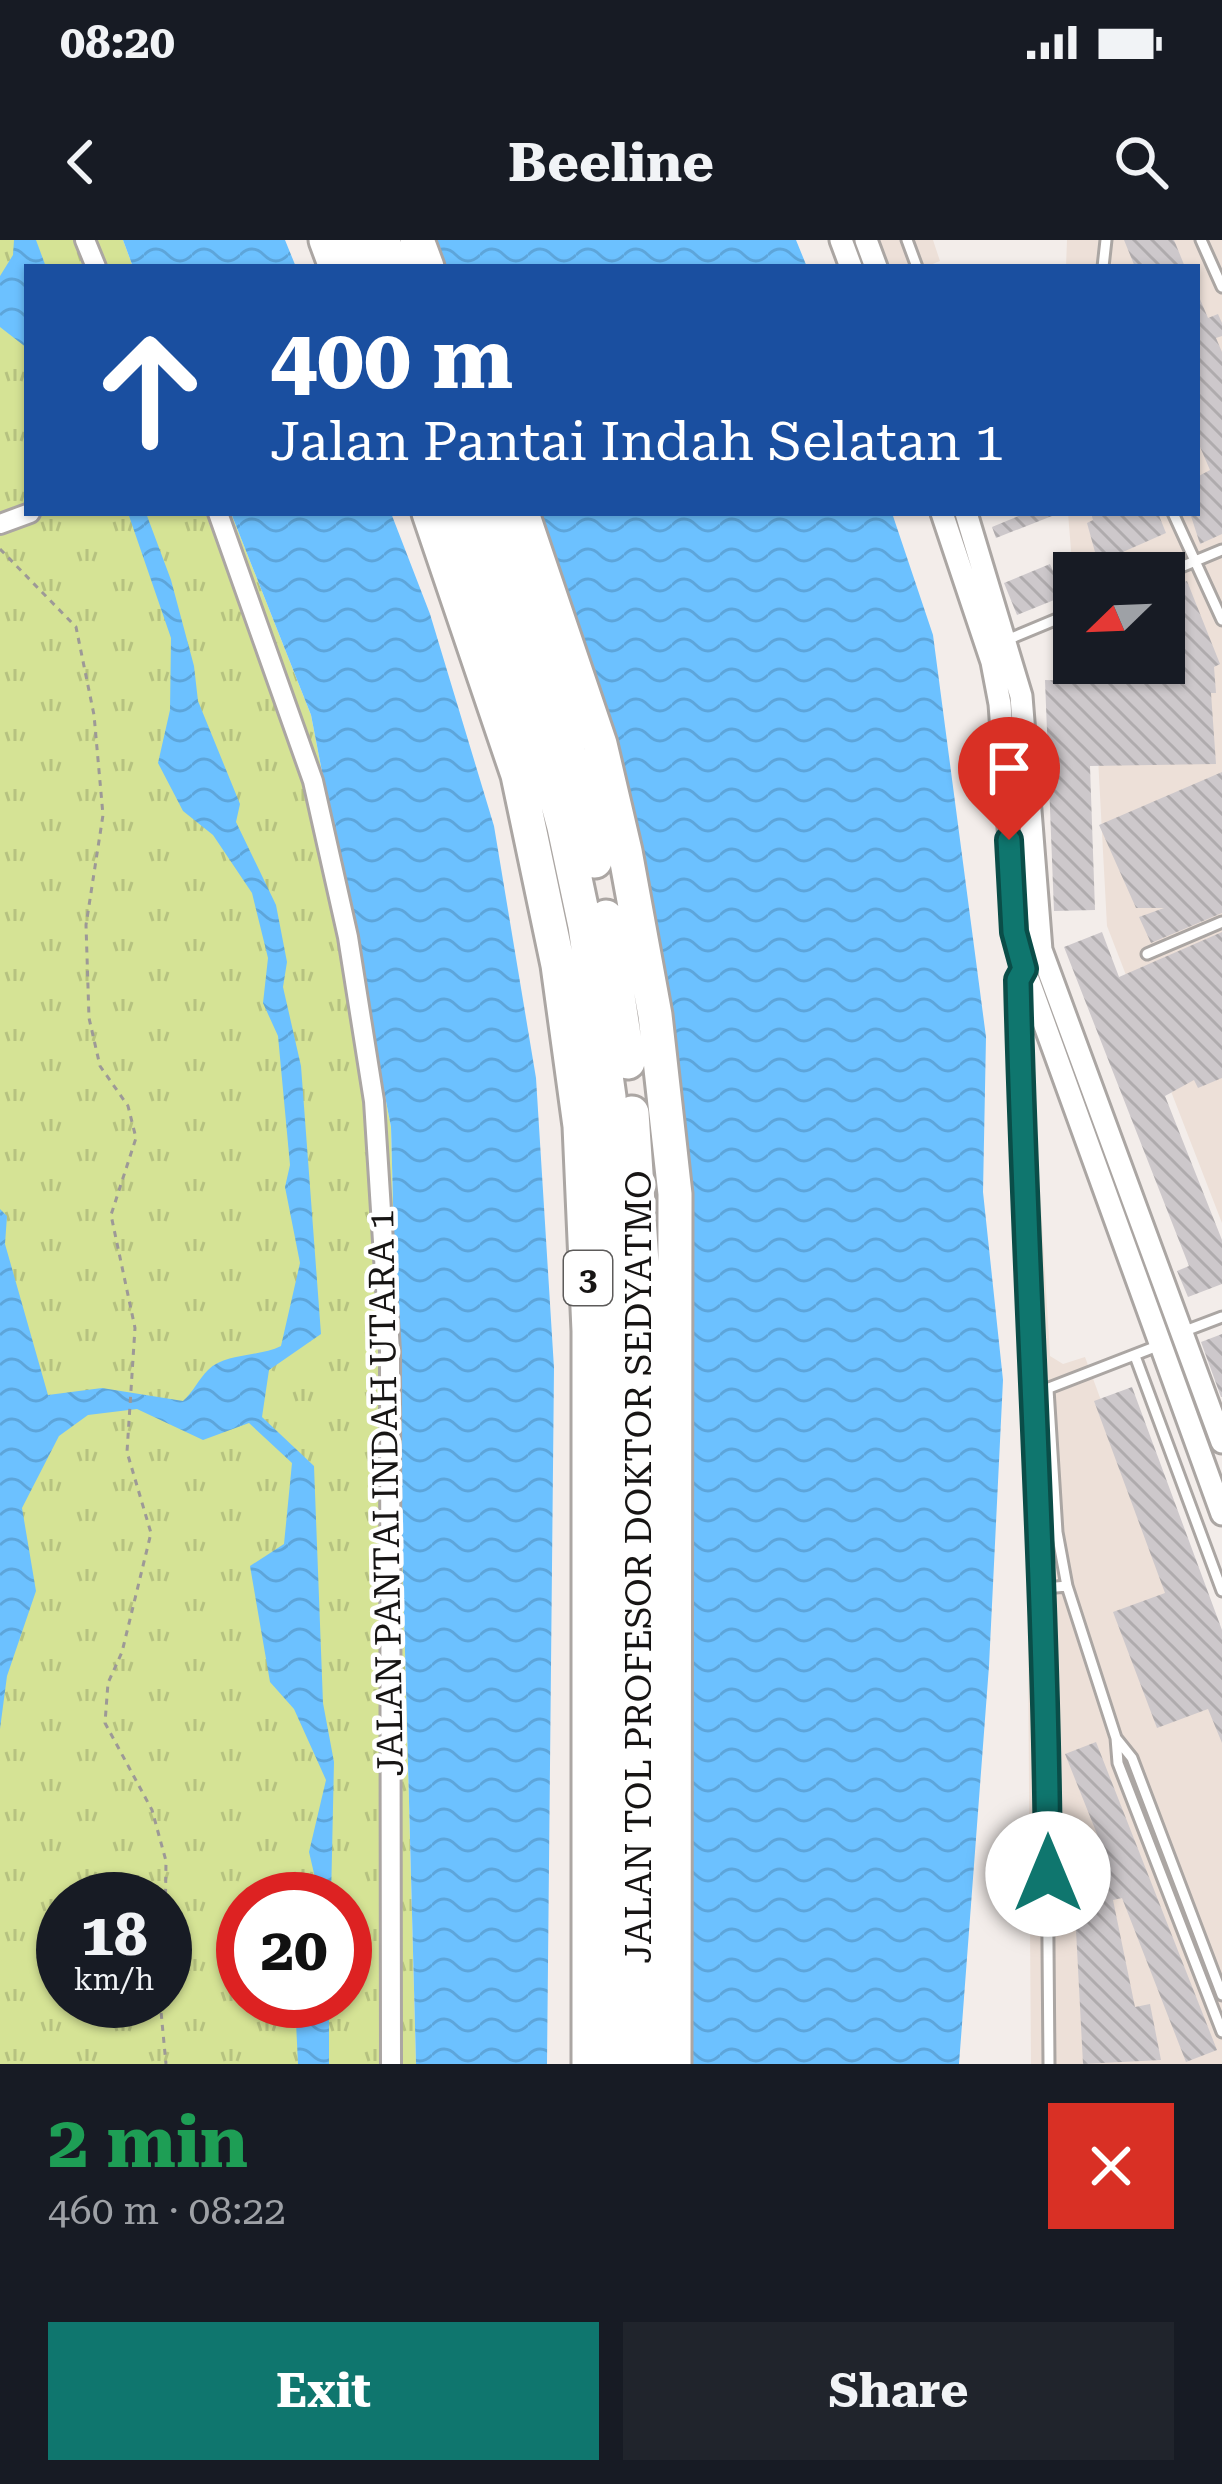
<!DOCTYPE html>
<meta charset="utf-8">
<style>
:root{--surface:#171b24;--page:#20242c;--text:#f1f3f6;--muted:#9ea1a6;--accent:#0f766e}
body{margin:0;font-family:"Roboto Serif",serif;background:var(--page);color:var(--text);height:100vh;display:flex;flex-direction:column;font-size:45px;white-space:nowrap}
*{box-sizing:border-box;margin:0}
p{font-size:39px;color:var(--muted)}
.icon{flex:none;width:66px;height:66px;fill:none;stroke:currentColor;stroke-width:2;stroke-linecap:round;stroke-linejoin:round}
.map{position:relative;height:1824px;overflow:hidden}
.details{display:flex;flex-direction:column;background:var(--surface);flex:1}
.details>*{flex:none}
.hud{position:absolute;left:24px;top:24px;width:1176px;height:252px;border-radius:0px;box-shadow:0 3px 9px #0004;background:#1a4fa0;color:#fff;overflow:hidden}
.needle{width:78px;rotate:247deg}
.controls{position:absolute;left:1053px;top:312px;display:grid;gap:24px}
.controls a{display:grid;place-items:center;width:132px;height:132px;border-radius:0px;background:var(--surface);box-shadow:0 3px 9px #0004;font-size:60px}
.speed{position:absolute;left:36px;top:1632px;display:flex;gap:24px;font-size:60px;font-weight:700;text-align:center}
.speed>*{display:grid;place-content:center;width:156px;height:156px;border-radius:50%;background:var(--surface);box-shadow:0 3px 9px #0004;line-height:1}
.speed small{font-size:30px;font-weight:400}
.speed .limit{border:18px solid #d22;background:#fff;color:#111}
.pin{position:absolute;display:grid;place-items:center;width:102px;height:102px;color:#fff;margin:-123px -51px;border-radius:50% 50% 50% 0;rotate:-45deg;box-shadow:0 0 12px #0007}
.pin .icon{rotate:45deg}
.me{position:absolute;width:132px;margin:-66px;rotate:0deg;stroke-linejoin:round;filter:drop-shadow(0 0 9px #0008)}
.turn{display:flex;align-items:center;gap:42px;height:252px;padding:0 48px;font-size:54px}
.turn .icon{width:156px;height:156px;stroke-width:2.5}
.turn b{display:block;font-size:84px;line-height:102px}
.round{display:grid;place-items:center;flex:none;width:126px;height:126px;border-radius:0px;background:var(--page)}
.head{display:flex;align-items:center;justify-content:space-between;height:204px;padding:0 48px}
h1{font-size:72px;font-weight:700;line-height:90px;color:#1e9e55}
.action{display:flex;gap:24px;margin-top:auto;padding:24px 48px}
.action a{flex:1;height:138px;border-radius:0px;background:var(--accent);color:#fff;font-size:48px;font-weight:700;line-height:138px;text-align:center}
.action a+a{background:var(--page);color:var(--text)}
.status{display:flex;justify-content:space-between;align-items:center;height:84px;padding:0 60px;background:var(--surface);direction:ltr}
.status svg{height:33px;fill:currentColor}
header{display:flex;justify-content:space-between;align-items:center;height:156px;padding:0 48px;background:var(--surface);font-size:54px;font-weight:700}
.map>svg:first-child{display:block}
</style>
<div class="status"><b>08:20</b><svg viewBox="0 0 49 12"><path d="M0 12V9h3v3zM5 12V6h3v6zM10 12V3h3v9zM15 12V0h3v12zM26 1h20v11H26zM47 4h2v5h-2z"/></svg></div>
<header><svg class="icon" aria-label="back" viewBox="0 0 24 24"><path d="M15 5l-7 7 7 7"/></svg>Beeline<svg class="icon" aria-label="search" viewBox="0 0 24 24"><circle cx="10" cy="10" r="6"/><path d="M15 15l6 6"/></svg></header>
<div class="map">
<svg width="1222" height="1824" viewBox="0 0 1222 1824">
<defs>
<pattern id="grass-tufts" width="24" height="20" patternUnits="userSpaceOnUse" patternTransform="scale(3)"><rect width="24" height="20" fill="#d5e395"/><path d="M3 7l-1-3M5 7V3M7 7l1-3M15 17l-1-3M17 17v-4M19 17l1-3" fill="none" stroke="#b6c280"/></pattern>
<pattern id="water-waves" width="16" height="10" patternUnits="userSpaceOnUse" patternTransform="scale(3)"><rect width="16" height="10" fill="#6cc1ff"/><path d="M0 5q4-4 8 0t8 0" fill="none" stroke="#5da5da"/></pattern>
<pattern id="building-back-hatch" width="6" height="6" patternUnits="userSpaceOnUse" patternTransform="scale(3)"><rect width="6" height="6" fill="#cdc8cb"/><path d="M-1 5l2 2M0 0l6 6M5-1l2 2" fill="none" stroke="#afabad"/></pattern>
</defs>
<rect width="100%" height="100%" fill="#f3edea"/>
<path fill="#ede0d8" d="M 877,0 L 933,0 L 940,21 L 925,27 L 887,27 Z
M 1067,0 L 1222,0 L 1222,983 L 1107,686 L 1094,443 L 1108,437 L 1102,423 L 1164,423 L 1164,333 L 1074,333 L 1074,347 L 1068,273 L 1197,273 L 1197,27 L 1066,27 Z
M 1033,833 L 1050,1116 L 1063,1124 L 1085,1117 L 1222,1488 L 1222,1824 L 1031,1824 L 1026,1135 L 1008,839 Z"/>
<path fill="url(#grass-tufts)" fill-rule="evenodd" d="M 0,0 L 123,0 L 133,27 L 27,27 L 27,273 L 231,273 L 311,475 L 391,887 L 416,1824 L 0,1824 ZM 63,1659 L 165,1659 L 165,1761 L 63,1761 ZM 243,1659 L 345,1659 L 345,1761 L 243,1761 Z"/>
<path fill="url(#water-waves)" d="M 14,0 L 36,0 L 46,27 L 27,27 L 27,108 L 0,87 L 0,36 L 13,15 Z
M 123,0 L 285,0 L 296,27 L 133,27 Z
M 421,0 L 796,0 L 807,27 L 432,27 Z
M 128,273 L 146,273 L 171,340 L 194,426 L 198,461 L 240,564 L 236,582 L 276,665 L 287,722 L 283,747 L 301,826 L 321,1094 L 269,1130 L 262,1177 L 314,1226 L 323,1463 L 334,1522 L 331,1659 L 320,1659 L 309,1612 L 326,1540 L 294,1469 L 270,1442 L 250,1326 L 284,1304 L 292,1223 L 249,1183 L 203,1200 L 137,1169 L 88,1175 L 59,1196 L 22,1268 L 36,1351 L 7,1436 L 0,1489 L 0,969 L 7,976 L 5,1004 L 48,1155 L 102,1148 L 183,1161 C 194,1151 198,1140 208,1130 C 225,1113 259,1117 281,1106 L 300,1023 L 285,947 L 290,925 L 278,796 L 263,763 L 268,718 L 252,653 L 213,595 L 183,571 L 158,523 L 170,470 L 171,398 Z
M 231,273 L 391,273 L 430,374 L 494,586 L 536,838 L 554,1128 L 547,1824 L 416,1824 L 391,887 L 311,475 Z
M 528,273 L 892,273 L 933,395 L 986,797 L 983,952 L 1003,1140 L 989,1426 L 959,1824 L 681,1824 L 660,775 Z
M 295,1761 L 329,1761 L 329,1824 L 298,1824 Z"/>
<path fill="url(#building-back-hatch)" d="M 1124,0 L 1174,0 L 1185,27 L 1135,27 Z
M 1197,52 L 1208,78 L 1218,74 L 1222,83 L 1222,96 L 1216,98 L 1222,112 L 1222,294 L 1200,304 L 1190,273 L 1197,273 L 1197,237 L 1210,230 L 1197,200 Z
M 1026,273 L 1057,274 L 996,298 L 992,287 Z
M 1091,273 L 1158,273 L 1166,293 L 1098,323 L 1087,283 L 1093,280 Z
M 1050,324 L 1064,356 L 1017,375 L 1004,343 Z
M 1187,341 L 1220,424 L 1214,427 L 1216,453 L 1211,453 L 1216,524 L 1090,526 L 1095,670 L 1054,671 L 1045,440 L 1118,442 L 1109,423 L 1164,423 L 1164,351 Z
M 1222,532 L 1222,673 L 1151,703 L 1139,677 L 1164,668 L 1136,668 L 1099,585 Z
M 1102,692 L 1119,737 L 1222,692 L 1222,838 L 1198,848 L 1194,840 L 1165,856 L 1222,1000 L 1222,1044 L 1188,1057 L 1177,1031 L 1189,1026 L 1064,707 Z
M 1222,1094 L 1222,1157 L 1221,1157 L 1201,1102 Z
M 1132,1147 L 1222,1390 L 1222,1503 L 1208,1469 L 1157,1488 L 1113,1372 L 1165,1353 L 1094,1161 Z
M 1096,1502 L 1217,1810 L 1186,1822 L 1122,1658 L 1113,1660 L 1135,1767 L 1150,1764 L 1161,1820 L 1083,1824 L 1075,1671 L 1090,1667 L 1082,1630 L 1109,1624 L 1065,1514 Z"/>
<g fill="none" stroke-linecap="round" stroke-linejoin="round">
<g stroke="#aba6a3" stroke-width="15">
<path id="service" d="M 907,0 L 917,27
M 1201,0 L 1222,47
M 1103,27 L 1106,0
M 1173,273 L 1222,380
M 1164,334 L 1222,310
M 1007,400 L 1074,372
M 1147,714 L 1222,682
M 1020,733 L 1021,874 L 1045,1348 L 1049,1824
M 1185,1091 L 1222,1077
M 1135,1116 L 1222,1351
M 1048,1149 L 1057,1292 L 1067,1346
M 1036,1153 L 1160,1105
M 1045,1348 L 1067,1346 L 1116,1498 L 1118,1523 L 1222,1792
M 1116,1498 L 1132,1518 L 1222,1755"/>
</g>
<g stroke="#aba6a3" stroke-width="24">
<path id="minor" d="M 85,0 L 96,27
M 218,273 L 313,541 L 348,697 L 374,861 L 390,1111 L 391,1824
M 0,284 L 30,273"/>
</g>
<g stroke="#aba6a3" stroke-width="27">
<path id="tertiary" d="M 841,0 L 851,27
M 866,0 L 876,27
M 942,273 L 992,422 L 1000,464 L 1018,711 L 1222,1274
M 966,273 L 1021,456 L 1041,710 L 1222,1202"/>
</g>
<g stroke="#aba6a3" stroke-width="39">
<path id="motorway" d="M 326,0 L 336,27
M 355,0 L 365,27
M 382,0 L 393,27
M 417,0 L 427,27
M 429,273 L 518,535 L 558,725 L 580,886 L 589,1091 L 589,1824
M 461,273 L 540,498 L 564,587 L 585,686 L 609,857 L 616,1824
M 488,273 L 558,472 L 595,621
M 522,273 L 600,504 L 625,611 L 655,775 L 675,954 L 674,1824
M 606,677 L 628,822
M 632,873 L 642,1023 L 642,1824"/>
</g>
<path stroke="#9d9997" stroke-width="3" stroke-dasharray="6 6" stroke-linecap="butt" d="M 0,309 L 76,387 L 94,475 L 103,575 L 86,685 L 89,778 L 100,826 L 128,866 L 136,898 L 111,975 L 135,1088 L 127,1212 L 151,1293 L 122,1412 L 108,1443 L 105,1483 L 152,1570 L 166,1621 L 165,1694
M 160,1761 L 166,1824"/>
<use href="#service" stroke="#fff" stroke-width="9"/>
<use href="#minor" stroke="#fff" stroke-width="18"/>
<use href="#tertiary" stroke="#fff" stroke-width="21"/>
<use href="#motorway" stroke="#fff" stroke-width="33"/>
</g>
<g fill="none" stroke-linecap="round" stroke-linejoin="round">
<g stroke="#0a4d48" stroke-width="30">
<path id="route" d="M 1009,600 L 1014,692 L 1024,729 L 1018,740 C 1025,1038 1046,1335 1048,1634"/>
</g>
<use href="#route" stroke="#0f766e" stroke-width="21"/>
</g>
<g text-anchor="middle" stroke-width="9" stroke-linejoin="round" paint-order="stroke">
<rect fill="#fff" stroke="#5d5b5a" stroke-width="3" x="564" y="1011" width="48" height="54" rx="9"/>
<g font-size="33" font-weight="bold" fill="#171514">
<text x="588" y="1050">3</text>
</g>
<g font-size="36" fill="#171514" stroke="#fff">
<text transform="translate(385 1253) rotate(-91)" y="13">JALAN PANTAI INDAH UTARA 1</text>
<text transform="translate(638 1327) rotate(-90)" y="13">JALAN TOL PROFESOR DOKTOR SEDYATMO</text>
</g>
</g>
</svg>
<div class="controls">
<a><svg class="needle" viewBox="-14 -14 28 28"><path d="M0-13l5 13h-10z" fill="#e53935"/><path d="M0 13l5-13h-10z" fill="#9ea1a6"/></svg></a>
</div>
<div class="speed"><div>18<small>km/h</small></div><div class="limit">20</div></div>
<div class="pin" style="left:1009px;top:600px;background:#d93025"><svg class="icon" aria-label="arrive" viewBox="0 0 24 24"><path d="M6 21V4h12l-3 4 3 4H6"/></svg></div>
<svg class="me" style="left:1048px;top:1634px" viewBox="-20 -20 40 40"><circle r="19" fill="#fff"/><path d="M0-13L10 11 0 6-10 11z" fill="#0f766e"/></svg>
<div class="hud">
<div class="turn"><svg class="icon" aria-label="ahead" viewBox="0 0 24 24"><path d="M12 20V5M6 11l6-6 6 6"/></svg><div><b>400 m</b>Jalan Pantai Indah Selatan 1</div></div>
</div>
</div>
<section class="details">
<div class="head"><div><h1>2 min</h1><p>460 m · 08:22</p></div><a class="round" style="background:#d93025;color:#fff"><svg class="icon" aria-label="close" viewBox="0 0 24 24"><path d="M6 6l12 12M18 6L6 18"/></svg></a></div>
<div class="action"><a>Exit</a><a>Share</a></div>
</section>
